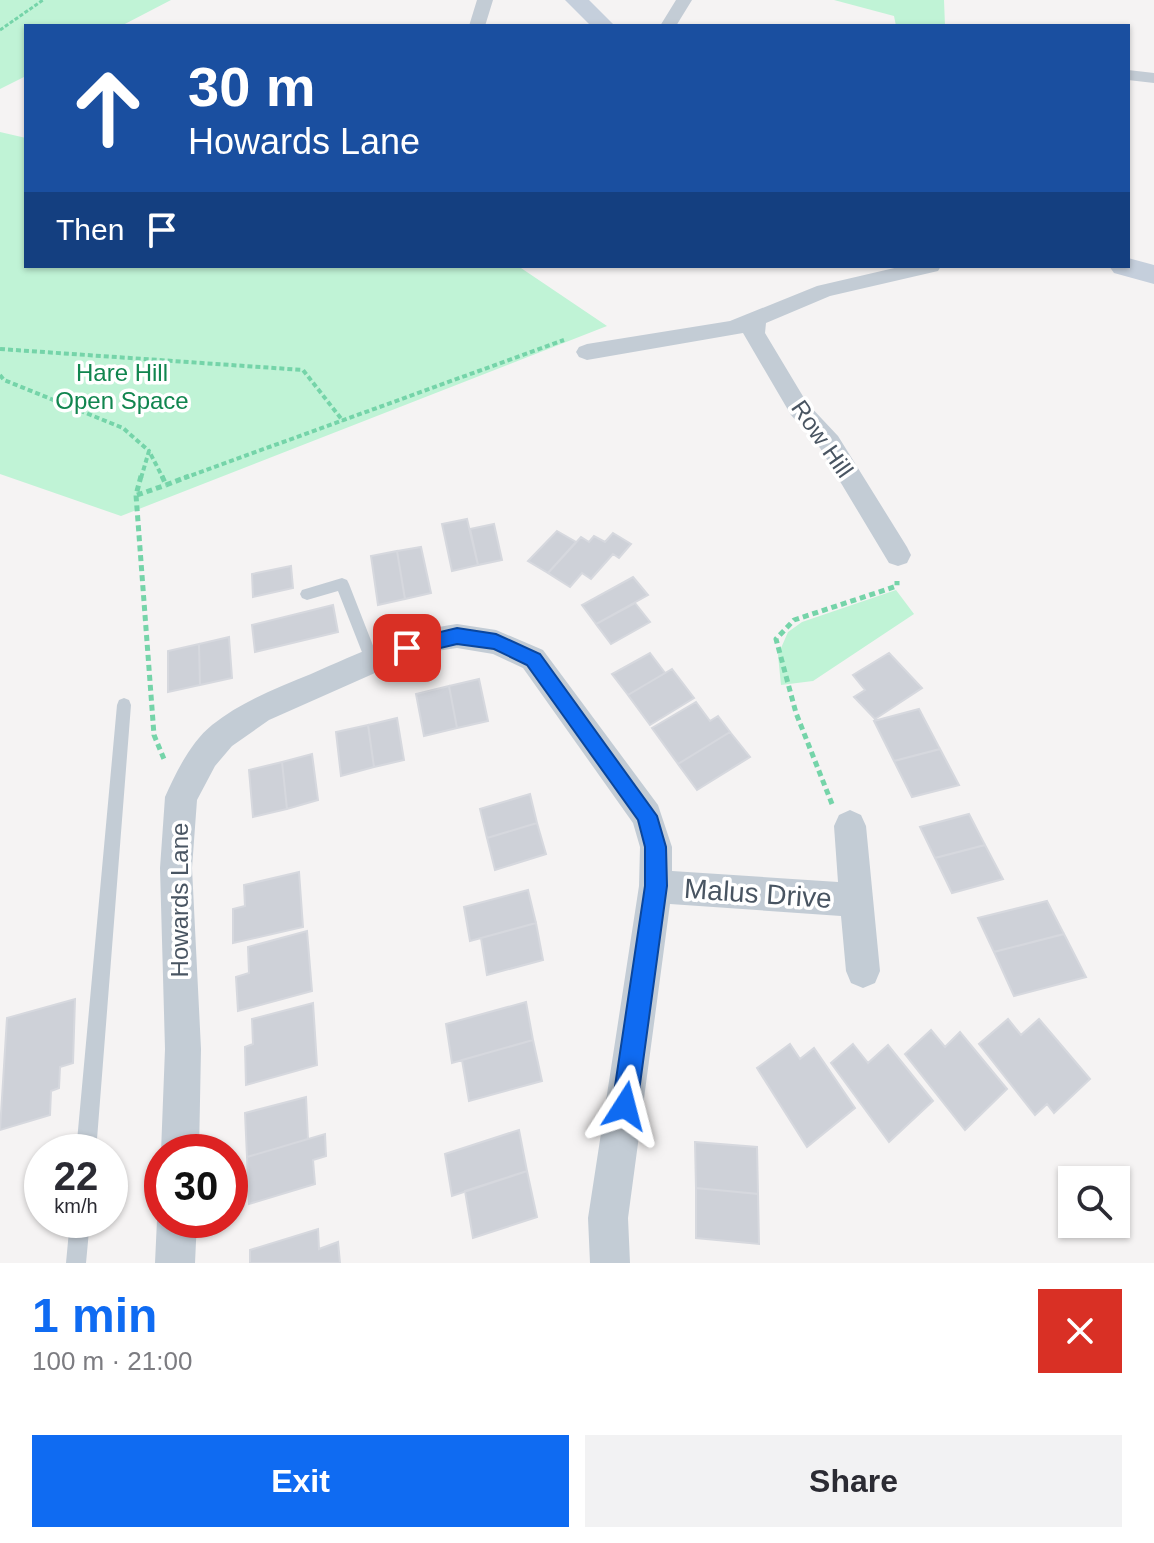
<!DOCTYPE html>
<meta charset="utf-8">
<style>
:root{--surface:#fff;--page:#f2f2f3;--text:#2b2b33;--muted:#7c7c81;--accent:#0f6bf2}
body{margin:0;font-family:Arial,sans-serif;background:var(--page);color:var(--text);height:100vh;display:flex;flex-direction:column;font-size:30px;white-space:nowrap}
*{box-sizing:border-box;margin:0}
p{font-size:26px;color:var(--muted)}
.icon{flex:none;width:44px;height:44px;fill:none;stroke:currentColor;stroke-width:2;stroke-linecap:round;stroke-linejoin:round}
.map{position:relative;height:1263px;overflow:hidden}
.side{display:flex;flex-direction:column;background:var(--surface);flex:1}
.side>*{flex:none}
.top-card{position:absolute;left:24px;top:24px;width:1106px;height:244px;border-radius:0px;box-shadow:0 2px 6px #0004;background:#1a4fa0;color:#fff;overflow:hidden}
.tools{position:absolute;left:1058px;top:1166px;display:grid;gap:16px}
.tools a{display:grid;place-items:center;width:72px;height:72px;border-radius:0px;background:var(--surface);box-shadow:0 2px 6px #0004;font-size:40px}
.speed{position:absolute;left:24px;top:1134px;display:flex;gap:16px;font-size:40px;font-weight:700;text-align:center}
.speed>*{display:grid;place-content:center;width:104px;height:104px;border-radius:50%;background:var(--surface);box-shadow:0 2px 6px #0004;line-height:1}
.speed small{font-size:20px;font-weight:400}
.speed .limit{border:12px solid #d22;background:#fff;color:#111}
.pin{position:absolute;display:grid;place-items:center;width:68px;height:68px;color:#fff;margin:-34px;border-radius:16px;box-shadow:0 4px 12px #0006}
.me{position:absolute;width:88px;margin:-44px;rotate:9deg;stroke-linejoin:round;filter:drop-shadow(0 0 6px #0008)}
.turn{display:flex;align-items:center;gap:28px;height:168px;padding:0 32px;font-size:36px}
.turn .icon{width:104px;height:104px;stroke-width:2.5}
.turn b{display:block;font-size:56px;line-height:68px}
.then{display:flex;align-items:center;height:76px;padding:0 32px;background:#0003;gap:16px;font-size:30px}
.round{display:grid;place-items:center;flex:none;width:84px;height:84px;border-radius:0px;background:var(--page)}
.headline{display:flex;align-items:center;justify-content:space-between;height:136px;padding:0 32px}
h1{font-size:48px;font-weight:700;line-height:60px;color:var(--accent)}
.primary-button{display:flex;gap:16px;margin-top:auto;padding:16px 32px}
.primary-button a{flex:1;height:92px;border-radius:0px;background:var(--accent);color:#fff;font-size:32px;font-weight:700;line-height:92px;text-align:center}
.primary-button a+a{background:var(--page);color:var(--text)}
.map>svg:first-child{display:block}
</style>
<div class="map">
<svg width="1154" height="1263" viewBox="0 0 1154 1263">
<rect width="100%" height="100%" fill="#f5f3f3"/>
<path fill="#c0f3d6" d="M 0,0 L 171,0 L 121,26 L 26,26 L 26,76 L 0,89 Z
M 834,0 L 944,0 L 945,26 L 896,26 L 894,16 Z
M 0,132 L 26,138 L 26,266 L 518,266 L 607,326 L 121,516 L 0,474 Z
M 896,590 L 914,614 L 813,681 L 781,685 L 778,655 L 788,632 L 802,622 Z"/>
<path fill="#ced1d8" stroke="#d6d8de" stroke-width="2" d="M 467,519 L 478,565 L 452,571 L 442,524 Z
M 494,524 L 502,560 L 478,565 L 470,529 Z
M 557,531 L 576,542 L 548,573 L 528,561 Z
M 613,533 L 631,544 L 619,558 L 613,554 L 591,579 L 582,573 L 570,587 L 548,573 L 581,537 L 589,542 L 594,536 L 605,542 Z
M 421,547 L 431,593 L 405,599 L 397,551 Z
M 397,551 L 405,599 L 378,605 L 371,556 Z
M 291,566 L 293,588 L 253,597 L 252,574 Z
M 633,577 L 648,595 L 596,624 L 582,605 Z
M 635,603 L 650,622 L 611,644 L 596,624 Z
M 333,605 L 338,632 L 255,652 L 252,625 Z
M 229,637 L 232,678 L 200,685 L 199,644 Z
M 199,644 L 200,685 L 168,692 L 168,651 Z
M 650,653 L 665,673 L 628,695 L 612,674 Z
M 889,653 L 922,688 L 875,719 L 854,697 L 865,690 L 853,675 Z
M 672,669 L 694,698 L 650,725 L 628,695 Z
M 479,679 L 488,721 L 457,728 L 449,686 Z
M 449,686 L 457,728 L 424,736 L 416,694 Z
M 696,702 L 710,721 L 718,716 L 730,732 L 678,764 L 652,728 Z
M 919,709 L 940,749 L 894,761 L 874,721 Z
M 397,718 L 404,760 L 374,767 L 368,725 Z
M 368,725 L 374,767 L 341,776 L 336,732 Z
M 730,732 L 750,757 L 697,790 L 678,764 Z
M 940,749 L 959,785 L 912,797 L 894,761 Z
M 312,754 L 318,800 L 287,809 L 282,762 Z
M 282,762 L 287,809 L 253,817 L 249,770 Z
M 530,794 L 537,823 L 487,838 L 480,809 Z
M 969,814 L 985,845 L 935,858 L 920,827 Z
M 537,823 L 546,854 L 495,870 L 487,838 Z
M 985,845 L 1003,879 L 952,893 L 935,858 Z
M 299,872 L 303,927 L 233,943 L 233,909 L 245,906 L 244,885 Z
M 528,890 L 536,923 L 470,941 L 464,907 Z
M 1047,901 L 1064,934 L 994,952 L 978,918 Z
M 536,923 L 543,960 L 487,975 L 481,938 Z
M 307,931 L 312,991 L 238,1011 L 236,977 L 249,973 L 248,947 Z
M 1064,934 L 1086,977 L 1014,996 L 994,952 Z
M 75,999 L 73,1063 L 60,1067 L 59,1088 L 51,1091 L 50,1115 L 0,1130 L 7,1018 Z
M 526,1002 L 533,1040 L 452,1063 L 446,1024 Z
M 313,1003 L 317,1065 L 246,1085 L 245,1047 L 253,1044 L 252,1019 Z
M 1008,1019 L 1021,1035 L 1039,1019 L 1090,1079 L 1054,1113 L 1047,1104 L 1035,1115 L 979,1044 Z
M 931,1030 L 945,1047 L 960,1032 L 1007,1089 L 965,1130 L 905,1054 Z
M 533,1040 L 542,1081 L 469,1101 L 462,1060 Z
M 790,1044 L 800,1059 L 814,1048 L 855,1108 L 807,1147 L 757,1068 Z
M 853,1044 L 868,1063 L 888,1045 L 933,1101 L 889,1142 L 831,1063 Z
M 306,1097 L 308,1139 L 247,1157 L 245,1113 Z
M 519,1130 L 527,1171 L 452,1196 L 445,1154 Z
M 325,1134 L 326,1156 L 313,1160 L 315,1184 L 249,1204 L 247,1157 Z
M 695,1142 L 757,1147 L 758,1194 L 696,1188 Z
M 527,1171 L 537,1217 L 473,1238 L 465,1191 Z
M 696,1188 L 758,1194 L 759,1244 L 696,1238 Z
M 318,1229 L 319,1249 L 338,1242 L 340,1263 L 250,1263 L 250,1250 Z"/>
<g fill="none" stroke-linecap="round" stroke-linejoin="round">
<path stroke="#75d4a9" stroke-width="3" stroke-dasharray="4 2" stroke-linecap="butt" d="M 0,30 L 43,0"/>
<path stroke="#75d4a9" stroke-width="4" stroke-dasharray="5 3" stroke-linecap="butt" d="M 0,349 L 303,370 L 343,421
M 0,375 L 4,380 L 123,428 L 149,451
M 141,478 L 149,451 L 163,478
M 184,478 L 564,340"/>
<path stroke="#75d4a9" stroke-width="5" stroke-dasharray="6 4" stroke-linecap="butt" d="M 141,476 L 136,495 L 154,735 L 164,759
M 162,476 L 166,485 L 189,476
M 137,495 L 166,485
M 832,804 L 796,713 L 776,639 L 794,620 L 897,586 L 897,581"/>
<path fill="#c3ccd5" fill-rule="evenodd" d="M 342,578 L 347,580 L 349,584 L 379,661 L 377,665 L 372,667 L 367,665 L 338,591 L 307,600 L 302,598 L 300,594 L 302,590 Z
M 124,698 L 129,700 L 131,705 L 96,1152 L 76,1152 L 117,705 L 119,700 Z
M 70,1220 L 90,1220 L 86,1263 L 66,1263 Z"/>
<path fill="#c3ccd5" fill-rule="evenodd" d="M 477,0 L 493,0 L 485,26 L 469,26 Z
M 676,0 L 692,0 L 676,26 L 660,26 Z
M 1128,70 L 1154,73 L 1154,83 L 1128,80 Z
M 903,266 L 941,266 L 938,271 L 830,296 L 766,323 L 765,333 L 807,403 L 838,436 L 907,547 L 911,555 L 907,563 L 898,566 L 889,563 L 820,448 L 791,415 L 743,333 L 587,360 L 579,357 L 576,352 L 579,347 L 587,344 L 730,321 L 817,286 Z
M 457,624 L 496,630 L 543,650 L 658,805 L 672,847 L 672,871 L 838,882 L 834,826 L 839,815 L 850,810 L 861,815 L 866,826 L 880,971 L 875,983 L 863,988 L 851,983 L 846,971 L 841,916 L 670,904 L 628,1218 L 630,1263 L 590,1263 L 588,1218 L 639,886 L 640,847 L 633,823 L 523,668 L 493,654 L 457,648 L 429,652 L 393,665 L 269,720 L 232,746 L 215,766 L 197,800 L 192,868 L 201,1049 L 199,1152 L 162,1152 L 162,1155 L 161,1152 L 165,1049 L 160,868 L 165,797 C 176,772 191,742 212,725 C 242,701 277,688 311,674 C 359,653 405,631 457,624 Z
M 162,1208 L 162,1220 L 197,1220 L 195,1263 L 155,1263 L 157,1220 Z"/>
<path fill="#c5cfdc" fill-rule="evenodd" d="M 565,0 L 589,0 L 615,26 L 591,26 Z
M 1128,258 L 1154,265 L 1154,284 L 1114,273 L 1109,266 L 1128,266 Z"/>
</g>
<path fill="#0f6bf2" stroke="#0a469d" stroke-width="2" d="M 457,628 L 496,634 L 540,654 L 657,816 L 666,847 L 667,886 L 637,1106 L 633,1114 L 625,1118 L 616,1114 L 612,1106 L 645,886 L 645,847 L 638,820 L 527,665 L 494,649 L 457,644 L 407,656 L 400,654 L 398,648 L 400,642 L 407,640 Z"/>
<g text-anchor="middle" stroke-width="7" stroke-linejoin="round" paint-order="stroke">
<g font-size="24" fill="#11854f" stroke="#fff">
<text x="122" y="381">Hare Hill<tspan x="122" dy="28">Open Space</tspan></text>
</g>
<g font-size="24" fill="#495562" stroke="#fff">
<text transform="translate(822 439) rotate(55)" y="8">Row Hill</text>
<text transform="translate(180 900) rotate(-90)" y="8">Howards Lane</text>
</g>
<g font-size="28" fill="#495562" stroke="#fff">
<text transform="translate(758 893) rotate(4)" y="10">Malus Drive</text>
</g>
</g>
</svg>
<div class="tools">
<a><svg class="icon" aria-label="search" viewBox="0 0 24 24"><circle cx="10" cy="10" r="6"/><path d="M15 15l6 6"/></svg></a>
</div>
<div class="speed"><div>22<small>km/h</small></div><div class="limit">30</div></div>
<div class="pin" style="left:407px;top:648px;background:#d93025"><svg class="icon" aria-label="arrive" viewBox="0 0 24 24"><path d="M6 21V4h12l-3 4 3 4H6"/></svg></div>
<svg class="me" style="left:625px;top:1106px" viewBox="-20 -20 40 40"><path d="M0-17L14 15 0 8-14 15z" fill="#0f6bf2" stroke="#fff" stroke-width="4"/></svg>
<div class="top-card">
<div class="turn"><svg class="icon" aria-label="ahead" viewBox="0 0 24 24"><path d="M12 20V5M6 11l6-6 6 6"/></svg><div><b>30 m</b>Howards Lane</div></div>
<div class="then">Then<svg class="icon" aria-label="arrive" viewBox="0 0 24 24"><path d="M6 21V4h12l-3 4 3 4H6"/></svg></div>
</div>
</div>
<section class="side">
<div class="headline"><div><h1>1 min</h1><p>100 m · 21:00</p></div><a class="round" style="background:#d93025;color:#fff"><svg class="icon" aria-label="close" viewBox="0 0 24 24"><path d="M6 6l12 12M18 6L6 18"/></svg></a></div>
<div class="primary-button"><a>Exit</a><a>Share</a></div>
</section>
